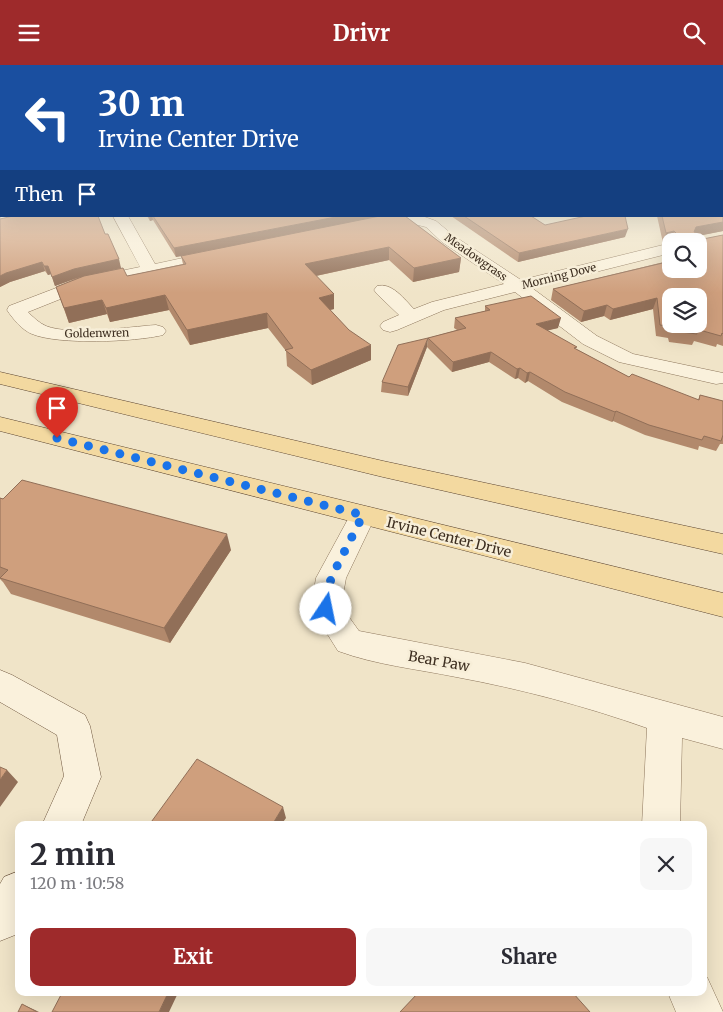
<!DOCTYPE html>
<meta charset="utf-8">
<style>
:root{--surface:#fff;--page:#f7f7f7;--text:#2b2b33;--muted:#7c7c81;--accent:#9e2a2b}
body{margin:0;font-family:Merriweather,serif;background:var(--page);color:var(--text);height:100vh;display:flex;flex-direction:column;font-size:19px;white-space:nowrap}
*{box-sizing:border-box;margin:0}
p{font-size:16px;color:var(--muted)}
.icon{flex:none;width:28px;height:28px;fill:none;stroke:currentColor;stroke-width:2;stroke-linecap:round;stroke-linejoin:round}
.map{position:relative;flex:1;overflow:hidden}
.sheet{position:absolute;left:15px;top:756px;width:692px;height:175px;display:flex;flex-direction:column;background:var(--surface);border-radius:10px;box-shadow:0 5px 20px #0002}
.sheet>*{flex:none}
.guide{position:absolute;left:0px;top:0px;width:724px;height:152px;box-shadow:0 5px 20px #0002;background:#1a4fa0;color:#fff;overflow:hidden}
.buttons{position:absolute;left:662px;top:168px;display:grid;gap:10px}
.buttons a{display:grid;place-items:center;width:45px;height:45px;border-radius:10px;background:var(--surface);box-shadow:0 5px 20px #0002;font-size:25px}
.pin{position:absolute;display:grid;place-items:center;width:42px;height:42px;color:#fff;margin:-51px -21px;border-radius:50% 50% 50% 0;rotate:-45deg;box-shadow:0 0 5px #0007}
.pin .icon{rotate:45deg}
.me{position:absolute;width:55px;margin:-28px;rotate:11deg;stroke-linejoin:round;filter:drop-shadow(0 0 4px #0008)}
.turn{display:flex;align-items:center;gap:18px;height:105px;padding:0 15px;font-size:22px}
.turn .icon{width:65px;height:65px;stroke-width:2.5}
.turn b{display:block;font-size:35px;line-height:42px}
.then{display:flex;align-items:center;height:48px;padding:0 15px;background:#0003;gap:10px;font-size:19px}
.round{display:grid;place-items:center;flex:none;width:52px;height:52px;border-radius:10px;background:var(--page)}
.head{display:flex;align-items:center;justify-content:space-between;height:85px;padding:0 15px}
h1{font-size:30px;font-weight:700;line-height:38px}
.primary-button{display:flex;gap:10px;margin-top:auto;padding:10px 15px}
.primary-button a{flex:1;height:58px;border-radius:10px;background:var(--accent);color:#fff;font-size:20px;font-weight:700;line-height:58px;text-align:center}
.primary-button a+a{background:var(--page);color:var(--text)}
header{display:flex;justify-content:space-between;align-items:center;height:65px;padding:0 15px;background:var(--accent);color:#fff;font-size:22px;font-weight:700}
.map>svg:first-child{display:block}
</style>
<header><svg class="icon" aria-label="menu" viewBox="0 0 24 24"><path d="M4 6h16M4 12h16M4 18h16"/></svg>Drivr<svg class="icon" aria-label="search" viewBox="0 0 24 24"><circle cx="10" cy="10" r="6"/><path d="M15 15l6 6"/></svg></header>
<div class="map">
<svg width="723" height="947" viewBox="0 0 723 947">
<rect width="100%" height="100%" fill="#f0e4c8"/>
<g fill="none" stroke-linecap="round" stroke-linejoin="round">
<g stroke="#8d765c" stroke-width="1">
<path id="street" d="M 1,148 L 1,151 L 15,151 L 13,154 L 0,157 Z
M 113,151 L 128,151 L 155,199 L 220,185 L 226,187 L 228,190 L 226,193 L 220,195 L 88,223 L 28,247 C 33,252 39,258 46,261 C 72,271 127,262 156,260 L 163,262 L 166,266 L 163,270 C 135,277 58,280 32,269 C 22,265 13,254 7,245 L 9,241 L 77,215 L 140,202 Z
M 394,151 L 422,151 L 436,156 L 454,171 L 521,215 L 671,178 L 671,188 L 532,223 L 597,271 L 633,289 L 723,308 L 723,318 L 716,319 L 619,297 L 583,279 L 515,227 L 444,245 L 397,265 L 390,267 L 383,265 L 380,261 L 383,257 L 399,250 L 377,229 L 374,225 L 377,221 C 392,217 404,234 414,244 L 432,237 L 504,219 L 442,177 L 426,162 L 414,159 L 373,165 L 368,163 L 365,160 L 368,157 Z
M 363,441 L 372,443 L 376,450 L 346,513 L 341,541 L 359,566 L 525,598 L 723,652 L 723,684 L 682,673 L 680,760 L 642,760 L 647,663 C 585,641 521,624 456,612 C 417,604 376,600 338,586 L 311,543 L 316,513 L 354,443 Z
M 704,911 L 707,912 L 723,947 L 676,947 L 668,928 L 704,928 Z"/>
</g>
<g stroke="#6f573f" stroke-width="1">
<path id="secondary" d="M 0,605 L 12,610 L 85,650 L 90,661 L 101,712 L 81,760 L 42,760 L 64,711 L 57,670 L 0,637 Z
M 19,806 L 19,864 L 15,870 L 0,876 L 0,819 L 4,812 Z"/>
</g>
<g stroke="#5b4430" stroke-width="1">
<path id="primary" d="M 0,307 L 383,396 L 723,469 L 723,489 L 383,412 L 0,319 Z
M 0,352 L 723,528 L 723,552 L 0,366 Z"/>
</g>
<use href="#street" fill="#faf1dc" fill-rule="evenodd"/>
<use href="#secondary" fill="#faf1dc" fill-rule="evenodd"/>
<use href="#primary" fill="#f3d9a0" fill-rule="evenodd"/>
</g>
<path fill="#b2896c" d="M 723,120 L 723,166 L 702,170 L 703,174 L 723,170 L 723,281 L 717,279 L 716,282 L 694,276 L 692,280 L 669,277 L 668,273 L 656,271 L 653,244 L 610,255 L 604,251 L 581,257 L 551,235 L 553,224 L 668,196 L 666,191 L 670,181 L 671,181 L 671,204 L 699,176 L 671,176 L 663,178 L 657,151 L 722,151 Z
M 147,151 L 405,151 L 461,193 L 459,207 L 413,217 L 389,195 L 316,211 L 334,244 L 330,245 L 371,295 L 312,320 L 287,301 L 286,286 L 268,263 L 190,280 L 169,245 L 110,257 L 107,249 L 69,258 L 56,222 L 77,213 L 55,221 L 51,209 L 48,210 L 45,206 L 10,217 L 0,222 L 0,154 L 105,169 L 121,203 L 127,211 L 183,199 L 181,191 L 233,181 L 176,192 L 153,155 L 150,156 Z
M 451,151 L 531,151 L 545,160 L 625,172 L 518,197 Z
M 485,241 L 558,263 L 547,265 L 576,284 L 629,312 L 698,335 L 700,330 L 723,336 L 723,379 L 720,379 L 716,386 L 699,381 L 698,385 L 645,370 L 613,356 L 612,357 L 562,337 L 528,316 L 525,318 L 518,313 L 515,314 L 489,297 L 452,307 L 427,282 L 428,273 L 457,265 L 454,263 L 455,253 L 485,246 Z
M 427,282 L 408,331 L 381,327 L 382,317 Z
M 0,433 L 231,485 L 170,578 L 11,529 L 3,517 L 0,514 Z"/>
<path fill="#916f58" d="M 149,151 L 152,151 L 153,155 L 150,156 Z
M 341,151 L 383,151 L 176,192 L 174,183 Z
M 723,157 L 723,166 L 693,172 L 694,167 L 696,162 Z
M 628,164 L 625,172 L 518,197 L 519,188 Z
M 674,166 L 671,176 L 663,178 L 666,168 Z
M 389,182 L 389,195 L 306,213 L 305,199 Z
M 461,193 L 459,207 L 413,217 L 414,203 Z
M 119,194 L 121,203 L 77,213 L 55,221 L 52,212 L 74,204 Z
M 42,197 L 45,206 L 10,217 L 0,222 L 0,211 L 6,208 Z
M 44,201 L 48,201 L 51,209 L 48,210 Z
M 334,229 L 334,244 L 320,247 L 319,233 Z
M 165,230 L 169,245 L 110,257 L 106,243 Z
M 657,233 L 653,244 L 610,255 L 613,244 Z
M 102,235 L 107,249 L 69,258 L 64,243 Z
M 607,240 L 604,251 L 581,257 L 584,246 Z
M 267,248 L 268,263 L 190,280 L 187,265 Z
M 561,253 L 558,263 L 534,269 L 536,259 Z
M 428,273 L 427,282 L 408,331 L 408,322 Z
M 371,280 L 371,295 L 312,320 L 311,305 Z
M 491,287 L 489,297 L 452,307 L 453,297 Z
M 520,303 L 518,313 L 515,314 L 517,304 Z
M 530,307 L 528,316 L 525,318 L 527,308 Z
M 616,346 L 613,356 L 612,357 L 615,347 Z
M 227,469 L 231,485 L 170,578 L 164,563 Z
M 7,705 L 18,717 L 0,742 L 0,715 Z
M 283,742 L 286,753 L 281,760 L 272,760 Z
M 168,928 L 178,928 L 169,947 L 159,947 Z
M 22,939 L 35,945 L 39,947 L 37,947 Z"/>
<path fill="#cf9f7d" stroke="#916f58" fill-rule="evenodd" d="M 0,96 L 1,96 L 1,141 L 0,140 Z
M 722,120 L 723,157 L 696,162 L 694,167 L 701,168 L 703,174 L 723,170 L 723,269 L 722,268 L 721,271 L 696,264 L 697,269 L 673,266 L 673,262 L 660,260 L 657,233 L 613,244 L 607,240 L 584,246 L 553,224 L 671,196 L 671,204 L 699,204 L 699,176 L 676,176 L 676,168 L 674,166 L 666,168 L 662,151 L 722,151 ZM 671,231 L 699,231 L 699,259 L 671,259 Z
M 13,151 L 98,151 L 105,169 L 108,169 L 119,194 L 74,204 L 52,212 L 48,201 L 44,201 L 42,197 L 6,208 L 0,211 L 0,154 Z
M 153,151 L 341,151 L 174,183 Z
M 380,151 L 405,151 L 461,193 L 414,203 L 389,182 L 305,199 L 334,229 L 319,233 L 349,265 L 371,280 L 311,305 L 285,285 L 293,283 L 267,248 L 187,265 L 165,230 L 106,243 L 102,235 L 64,243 L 56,222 L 84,211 L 123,203 L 127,211 L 186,199 L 181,191 Z
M 464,151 L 531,151 L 545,160 L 586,151 L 625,151 L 628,164 L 519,188 Z
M 531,231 L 561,253 L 536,259 L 577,282 L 574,283 L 629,312 L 632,309 L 699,335 L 700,330 L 723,336 L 723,370 L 721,376 L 704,371 L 702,375 L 649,360 L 616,346 L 615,347 L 565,327 L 530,307 L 527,308 L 520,303 L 517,304 L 491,287 L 453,297 L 428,273 L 466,263 L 455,253 L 490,245 L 485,241 Z
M 428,273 L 408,322 L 382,317 L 398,280 Z
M 22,415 L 227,469 L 164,563 L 0,513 L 8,505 L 0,502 L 0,433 L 3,434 Z
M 197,694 L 283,742 L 272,760 L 149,760 Z
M 0,702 L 7,705 L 0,715 Z
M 62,928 L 168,928 L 159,947 L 52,947 Z
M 418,928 L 573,928 L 590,947 L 400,947 Z
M 22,939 L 37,947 L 18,947 Z"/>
<linearGradient id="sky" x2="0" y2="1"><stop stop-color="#8fbad6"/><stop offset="0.42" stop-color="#f8f3e6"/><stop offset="1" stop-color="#f8f3e6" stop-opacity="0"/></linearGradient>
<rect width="723" height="228" fill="url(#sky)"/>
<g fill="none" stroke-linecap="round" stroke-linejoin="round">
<path stroke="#1a73e8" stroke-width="9" stroke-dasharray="0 16.2" d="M 57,373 L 363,450 L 331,513 L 326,544"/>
</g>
<g text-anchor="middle" stroke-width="5" stroke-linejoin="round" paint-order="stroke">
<g font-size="11" fill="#3d2e20" stroke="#f7eed8">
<text transform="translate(476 192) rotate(35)" y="4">Meadowgrass</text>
<text transform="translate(559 211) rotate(-14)" y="4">Morning Dove</text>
<text transform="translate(97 268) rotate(-1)" y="4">Goldenwren</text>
</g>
<g font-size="14" fill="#3d2e20" stroke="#f7eed8">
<text transform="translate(449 472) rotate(14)" y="5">Irvine Center Drive</text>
<text transform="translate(439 596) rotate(10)" y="5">Bear Paw</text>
</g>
</g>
</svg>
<div class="buttons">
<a><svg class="icon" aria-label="search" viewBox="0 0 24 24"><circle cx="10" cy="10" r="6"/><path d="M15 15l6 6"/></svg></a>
<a><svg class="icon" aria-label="layers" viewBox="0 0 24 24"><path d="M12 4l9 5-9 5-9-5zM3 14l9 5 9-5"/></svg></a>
</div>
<div class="pin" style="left:57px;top:373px;background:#d93025"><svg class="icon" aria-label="arrive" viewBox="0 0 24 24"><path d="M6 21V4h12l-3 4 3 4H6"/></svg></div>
<svg class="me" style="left:326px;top:544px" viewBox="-20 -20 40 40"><circle r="19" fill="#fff"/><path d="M0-13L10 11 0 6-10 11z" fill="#1a73e8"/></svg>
<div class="guide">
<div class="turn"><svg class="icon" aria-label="left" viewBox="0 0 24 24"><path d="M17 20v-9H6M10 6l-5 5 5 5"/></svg><div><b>30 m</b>Irvine Center Drive</div></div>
<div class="then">Then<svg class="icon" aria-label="arrive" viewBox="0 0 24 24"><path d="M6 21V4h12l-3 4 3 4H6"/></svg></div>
</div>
<section class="sheet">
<div class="head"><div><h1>2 min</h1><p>120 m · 10:58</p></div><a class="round"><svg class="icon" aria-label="close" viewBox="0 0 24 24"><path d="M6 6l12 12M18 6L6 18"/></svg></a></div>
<div class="primary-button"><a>Exit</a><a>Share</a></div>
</section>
</div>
